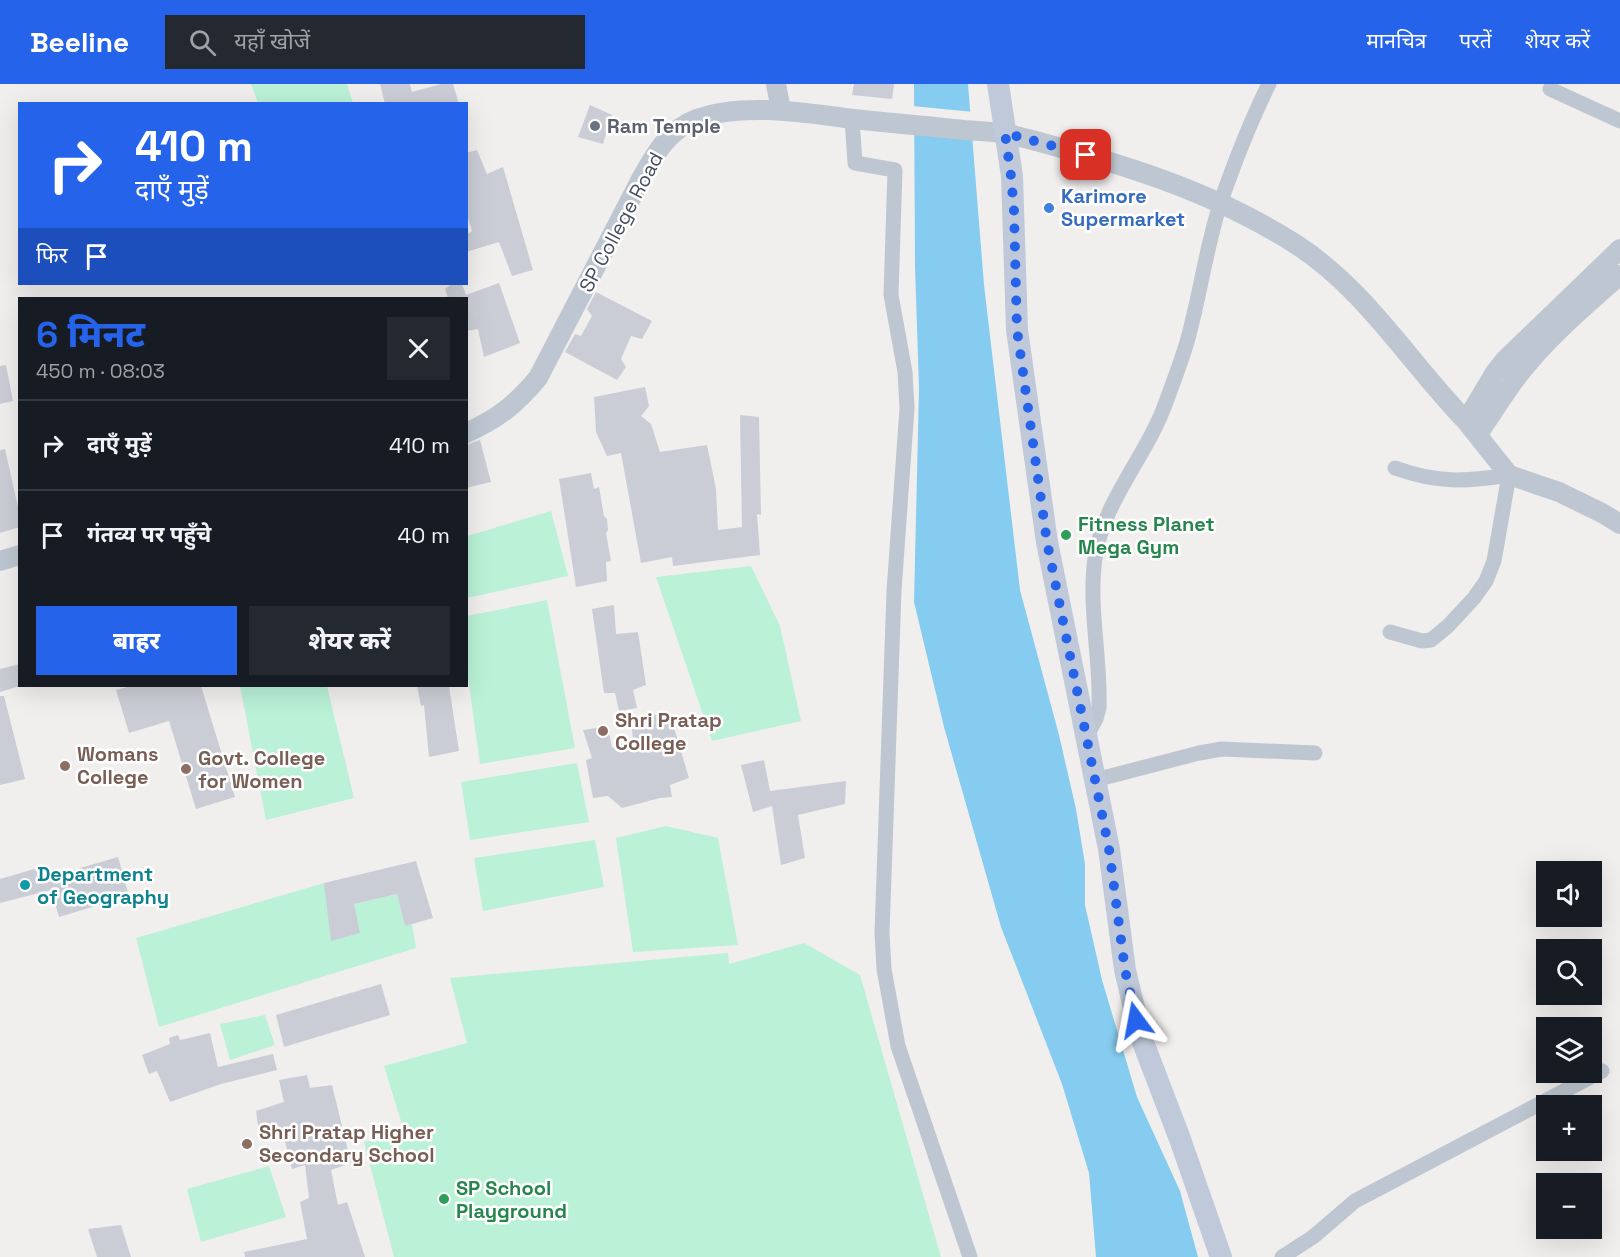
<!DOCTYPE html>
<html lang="hi">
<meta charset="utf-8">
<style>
:root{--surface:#171b24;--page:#242831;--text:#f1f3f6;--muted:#9ea1a6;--line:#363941;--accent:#2563eb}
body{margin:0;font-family:"Space Grotesk","Noto Sans Devanagari",sans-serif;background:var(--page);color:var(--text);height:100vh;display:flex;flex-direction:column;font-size:22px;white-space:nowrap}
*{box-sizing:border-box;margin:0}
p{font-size:20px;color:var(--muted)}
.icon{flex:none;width:33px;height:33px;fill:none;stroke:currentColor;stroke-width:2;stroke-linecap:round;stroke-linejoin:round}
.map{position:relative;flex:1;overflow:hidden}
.panel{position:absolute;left:18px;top:213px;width:450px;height:390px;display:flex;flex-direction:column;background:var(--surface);border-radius:0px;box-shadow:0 6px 24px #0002}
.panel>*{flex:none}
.top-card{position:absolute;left:18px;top:18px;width:450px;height:183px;border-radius:0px;box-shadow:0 6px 24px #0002;background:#2563eb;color:#fff;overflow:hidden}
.fabs{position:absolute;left:1536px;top:777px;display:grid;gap:12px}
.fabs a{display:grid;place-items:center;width:66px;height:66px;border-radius:0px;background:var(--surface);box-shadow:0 6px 24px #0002;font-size:30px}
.pin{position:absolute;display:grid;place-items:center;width:51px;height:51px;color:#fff;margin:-26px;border-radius:12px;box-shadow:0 3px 9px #0006}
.me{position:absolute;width:66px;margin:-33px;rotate:347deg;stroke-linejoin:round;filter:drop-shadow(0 0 4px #0008)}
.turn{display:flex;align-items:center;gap:21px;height:126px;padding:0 18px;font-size:27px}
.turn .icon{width:78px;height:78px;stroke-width:2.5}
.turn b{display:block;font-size:42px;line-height:51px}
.then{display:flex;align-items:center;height:57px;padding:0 18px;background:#0003;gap:12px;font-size:22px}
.round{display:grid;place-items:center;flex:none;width:63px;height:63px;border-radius:0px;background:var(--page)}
.summary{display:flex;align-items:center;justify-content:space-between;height:102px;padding:0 18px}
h1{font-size:36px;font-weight:800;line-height:45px;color:var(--accent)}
.primary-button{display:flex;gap:12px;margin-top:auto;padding:12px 18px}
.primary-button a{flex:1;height:69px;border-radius:0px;background:var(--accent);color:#fff;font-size:24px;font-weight:800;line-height:69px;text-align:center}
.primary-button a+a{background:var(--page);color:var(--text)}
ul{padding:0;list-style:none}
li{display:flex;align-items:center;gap:18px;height:90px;padding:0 18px;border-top:2px solid var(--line)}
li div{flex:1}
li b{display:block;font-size:22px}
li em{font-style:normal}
header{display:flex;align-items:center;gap:36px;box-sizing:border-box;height:84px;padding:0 30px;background:var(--accent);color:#fff}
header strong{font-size:28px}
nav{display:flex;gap:33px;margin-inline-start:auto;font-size:21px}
.search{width:420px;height:54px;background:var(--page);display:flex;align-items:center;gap:15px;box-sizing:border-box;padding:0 21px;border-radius:0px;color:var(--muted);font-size:22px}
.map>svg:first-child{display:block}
</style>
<header>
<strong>Beeline</strong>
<div class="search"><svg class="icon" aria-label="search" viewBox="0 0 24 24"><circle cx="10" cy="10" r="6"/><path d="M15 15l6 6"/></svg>यहाँ खोजें</div>
<nav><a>मानचित्र</a><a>परतें</a><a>शेयर करें</a></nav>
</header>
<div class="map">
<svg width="1620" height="1173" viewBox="0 0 1620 1173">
<rect width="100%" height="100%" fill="#f1efee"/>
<path fill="#baf1d7" d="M 251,0 L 347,0 L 353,19 L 258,19 Z
M 551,427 L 568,492 L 467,514 L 467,452 Z
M 751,482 L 780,542 L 801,637 L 712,657 L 656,493 Z
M 547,516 L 575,664 L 480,680 L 467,587 L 467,532 Z
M 240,602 L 327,602 L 354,714 L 266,736 Z
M 577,679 L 589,738 L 470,756 L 461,698 Z
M 666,742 L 718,754 L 738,861 L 633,868 L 616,754 Z
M 595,756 L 604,803 L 483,827 L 474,774 Z
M 324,799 L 354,820 L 397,810 L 405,841 L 412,840 L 416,864 L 159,943 L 136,854 Z
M 804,859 L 860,891 L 941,1173 L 394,1173 L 364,1058 L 405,1050 L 384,982 L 467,959 L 450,894 L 728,869 L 729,880 Z
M 265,931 L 275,961 L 230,976 L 220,940 Z
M 269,1082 L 286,1133 L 201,1158 L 187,1105 Z"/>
<path fill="#85ccf0" d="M 914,0 L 968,0 L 984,201 L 1020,506 L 1059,651 L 1076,725 L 1085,780 L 1085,821 L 1102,896 L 1137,1013 L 1180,1107 L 1198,1173 L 1096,1173 L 1089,1089 L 1062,1000 L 1001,843 L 944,643 L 914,518 L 919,305 L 915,182 Z"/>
<path fill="#f1efee" d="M 912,22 L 974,28 L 976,53 L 912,47 Z"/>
<path fill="#cacdd5" d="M 380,0 L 410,0 L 412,8 L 441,0 L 453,0 L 459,20 L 385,20 Z
M 854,0 L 894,0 L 892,15 L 852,11 Z
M 590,21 L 612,31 L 603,60 L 578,53 Z
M 477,66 L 487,90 L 503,83 L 533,186 L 512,192 L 499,158 L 466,168 L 466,151 L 472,147 L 466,127 L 466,69 Z
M 499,199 L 520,259 L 484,273 L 478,245 L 466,247 L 466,214 L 448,214 L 445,205 L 452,200 L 462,200 L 466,211 Z
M 596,208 L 652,237 L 642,255 L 631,252 L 621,275 L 626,283 L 617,296 L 565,268 L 575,250 L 581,252 L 592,232 L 587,225 Z
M 6,281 L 13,317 L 0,320 L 0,282 Z
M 645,303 L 649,322 L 641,332 L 651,340 L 660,368 L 707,361 L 716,405 L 718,446 L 742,443 L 740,331 L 759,333 L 761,431 L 757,430 L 760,471 L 673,482 L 672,473 L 641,479 L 621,369 L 607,372 L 596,348 L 594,313 Z
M 480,356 L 491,398 L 466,404 L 466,361 Z
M 5,365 L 20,432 L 20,443 L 0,449 L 0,366 Z
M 591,389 L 594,405 L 599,403 L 604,432 L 607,435 L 608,446 L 606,449 L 611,477 L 606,478 L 607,497 L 576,503 L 559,395 Z
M 614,521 L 616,550 L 638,548 L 646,601 L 633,606 L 637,624 L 619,627 L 615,609 L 604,609 L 592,525 Z
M 20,580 L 20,602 L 0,608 L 0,585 Z
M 131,602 L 201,602 L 235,713 L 196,725 L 169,637 L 129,649 L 116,606 Z
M 417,602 L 449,602 L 459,667 L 429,673 L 424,621 L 421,622 Z
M 0,612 L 4,612 L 25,695 L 0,701 Z
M 669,627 L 689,694 L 670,701 L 672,713 L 660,714 L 622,724 L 608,712 L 593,714 L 586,676 L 592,674 L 583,646 L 608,642 L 612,664 L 633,654 L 631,638 Z
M 764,676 L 770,707 L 846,697 L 845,720 L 798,731 L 805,774 L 781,781 L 772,722 L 753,728 L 741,681 Z
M 118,773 L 129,812 L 59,833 L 51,806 L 0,819 L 0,795 L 41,783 L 46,794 Z
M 416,777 L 433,834 L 405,842 L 397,810 L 354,820 L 360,849 L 331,857 L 324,799 Z
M 381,900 L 390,931 L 284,963 L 276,931 Z
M 210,949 L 218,983 L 273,970 L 277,986 L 221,1000 L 170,1018 L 157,987 L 149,990 L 142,971 L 170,960 L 169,954 L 178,951 L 180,956 Z
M 307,991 L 310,1004 L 332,1001 L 351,1079 L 331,1086 L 338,1121 L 347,1118 L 365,1173 L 245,1173 L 244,1168 L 307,1155 L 300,1118 L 309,1114 L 305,1081 L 292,1085 L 283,1050 L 260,1055 L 256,1027 L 284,1018 L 279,996 Z
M 121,1141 L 131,1173 L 97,1173 L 88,1145 Z"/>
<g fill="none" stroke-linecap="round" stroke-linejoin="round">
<path stroke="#bec7d1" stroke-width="15" d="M 1550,5 L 1620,37
M 852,35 L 855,79 L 895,86 L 891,211 L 905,288 L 907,324 L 894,507 L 882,849 L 884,885 L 898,962 L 970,1173
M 1390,548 L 1422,557 L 1431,556 L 1448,542 L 1474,514 L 1486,497 L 1494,477 L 1509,391 C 1465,398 1437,399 1395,384
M 1085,655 L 1096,635 L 1099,624 C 1101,574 1088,524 1095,474 C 1103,417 1147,372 1166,318 C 1173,299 1181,278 1187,258 C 1200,212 1206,163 1221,117 C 1235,77 1250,38 1269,0
M 1095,696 L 1199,669 L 1222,665 L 1315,669
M 1282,1173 L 1313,1153 L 1355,1117 L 1602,987"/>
<path stroke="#bec7d1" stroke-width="20" d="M 776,0 L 781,26
M 1620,165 L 1505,276 L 1494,290 L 1466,337 L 1509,391 L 1559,408 L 1602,429 L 1620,440
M 466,349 C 498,335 516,320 538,294 L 640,97 C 654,72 667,46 697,35 C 743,18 806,29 854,35 C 890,39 927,42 964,46 C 978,47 993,47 1007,50 C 1028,54 1050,61 1072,67 C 1151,89 1227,116 1297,161 C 1366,206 1409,278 1466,337
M 1478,350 C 1492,330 1505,308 1520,289 C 1549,252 1585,222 1620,191
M 0,477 L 20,471"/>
<path stroke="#c0c9d9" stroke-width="22" d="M 998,0 L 1012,92 L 1017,246 L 1047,458 L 1109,765 L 1125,886 L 1141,953 L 1180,1055 L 1221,1173"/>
</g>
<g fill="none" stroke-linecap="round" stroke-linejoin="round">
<path stroke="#2563eb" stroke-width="10" stroke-dasharray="0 18" d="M 1086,71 L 1005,49 L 1011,92 L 1014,127 L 1017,246 L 1047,458 L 1109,765 L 1125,886 L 1136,936"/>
</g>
<circle fill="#6b7280" stroke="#fff" stroke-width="2" cx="595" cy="42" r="6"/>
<circle fill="#3f7fe0" stroke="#fff" stroke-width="2" cx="1049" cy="124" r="6"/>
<g fill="#2e9e5b" stroke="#fff" stroke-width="2">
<circle cx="1066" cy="451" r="6"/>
<circle cx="444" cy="1115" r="6"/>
</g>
<g fill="#8d6e63" stroke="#fff" stroke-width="2">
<circle cx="603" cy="647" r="6"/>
<circle cx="65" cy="682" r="6"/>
<circle cx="186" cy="685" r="6"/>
<circle cx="247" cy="1060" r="6"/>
</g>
<circle fill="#0f9aa8" stroke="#fff" stroke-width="2" cx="25" cy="801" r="6"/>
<g text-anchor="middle" stroke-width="5" stroke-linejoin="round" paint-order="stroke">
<g font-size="20" font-weight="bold" fill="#5b616d" stroke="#fff" text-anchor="start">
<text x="607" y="49">Ram Temple</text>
</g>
<g font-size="20" font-weight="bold" fill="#366cbe" stroke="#fff" text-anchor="start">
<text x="1061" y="119">Karimore<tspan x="1061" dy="23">Supermarket</tspan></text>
</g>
<g font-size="20" fill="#464f5d" stroke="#fff">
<text transform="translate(621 138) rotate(-62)" y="7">SP College Road</text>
</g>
<g font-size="20" font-weight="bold" fill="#27864d" stroke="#fff" text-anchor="start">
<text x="1078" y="447">Fitness Planet<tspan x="1078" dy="23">Mega Gym</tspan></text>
<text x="456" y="1111">SP School<tspan x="456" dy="23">Playground</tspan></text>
</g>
<g font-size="20" font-weight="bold" fill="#785e54" stroke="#fff" text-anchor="start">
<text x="615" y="643">Shri Pratap<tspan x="615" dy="23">College</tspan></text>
<text x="77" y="677">Womans<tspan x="77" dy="23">College</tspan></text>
<text x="198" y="681">Govt. College<tspan x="198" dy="23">for Women</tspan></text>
<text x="259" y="1055">Shri Pratap Higher<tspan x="259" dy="23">Secondary School</tspan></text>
</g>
<g font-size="20" font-weight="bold" fill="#0d838f" stroke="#fff" text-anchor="start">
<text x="37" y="797">Department<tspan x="37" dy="23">of Geography</tspan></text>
</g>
</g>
</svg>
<div class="fabs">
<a><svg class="icon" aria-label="sound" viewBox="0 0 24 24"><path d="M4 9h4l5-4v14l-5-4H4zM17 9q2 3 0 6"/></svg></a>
<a><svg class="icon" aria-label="search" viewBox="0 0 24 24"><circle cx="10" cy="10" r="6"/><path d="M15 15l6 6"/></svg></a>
<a><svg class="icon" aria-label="layers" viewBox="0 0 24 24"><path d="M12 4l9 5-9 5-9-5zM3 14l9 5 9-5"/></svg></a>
<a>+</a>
<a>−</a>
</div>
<div class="pin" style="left:1086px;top:71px;background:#d93025"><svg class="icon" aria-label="arrive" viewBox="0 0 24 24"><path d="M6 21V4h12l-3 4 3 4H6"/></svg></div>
<svg class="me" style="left:1136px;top:936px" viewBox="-20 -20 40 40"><path d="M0-17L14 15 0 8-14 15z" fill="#2563eb" stroke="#fff" stroke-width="4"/></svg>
<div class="top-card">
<div class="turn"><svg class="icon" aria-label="right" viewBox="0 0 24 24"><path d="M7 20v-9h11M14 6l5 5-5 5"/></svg><div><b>410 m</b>दाएँ मुड़ें</div></div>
<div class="then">फिर<svg class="icon" aria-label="arrive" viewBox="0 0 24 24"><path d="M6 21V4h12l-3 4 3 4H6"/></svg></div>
</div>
<section class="panel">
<div class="summary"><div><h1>6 मिनट</h1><p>450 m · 08:03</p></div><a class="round"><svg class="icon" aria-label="close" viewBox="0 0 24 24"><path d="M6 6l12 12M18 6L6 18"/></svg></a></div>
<ul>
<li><svg class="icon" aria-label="right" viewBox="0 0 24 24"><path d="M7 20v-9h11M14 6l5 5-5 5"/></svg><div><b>दाएँ मुड़ें</b></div><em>410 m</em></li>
<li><svg class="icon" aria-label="arrive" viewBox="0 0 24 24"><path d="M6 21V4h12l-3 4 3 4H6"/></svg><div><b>गंतव्य पर पहुँचे</b></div><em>40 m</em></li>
</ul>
<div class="primary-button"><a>बाहर</a><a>शेयर करें</a></div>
</section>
</div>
